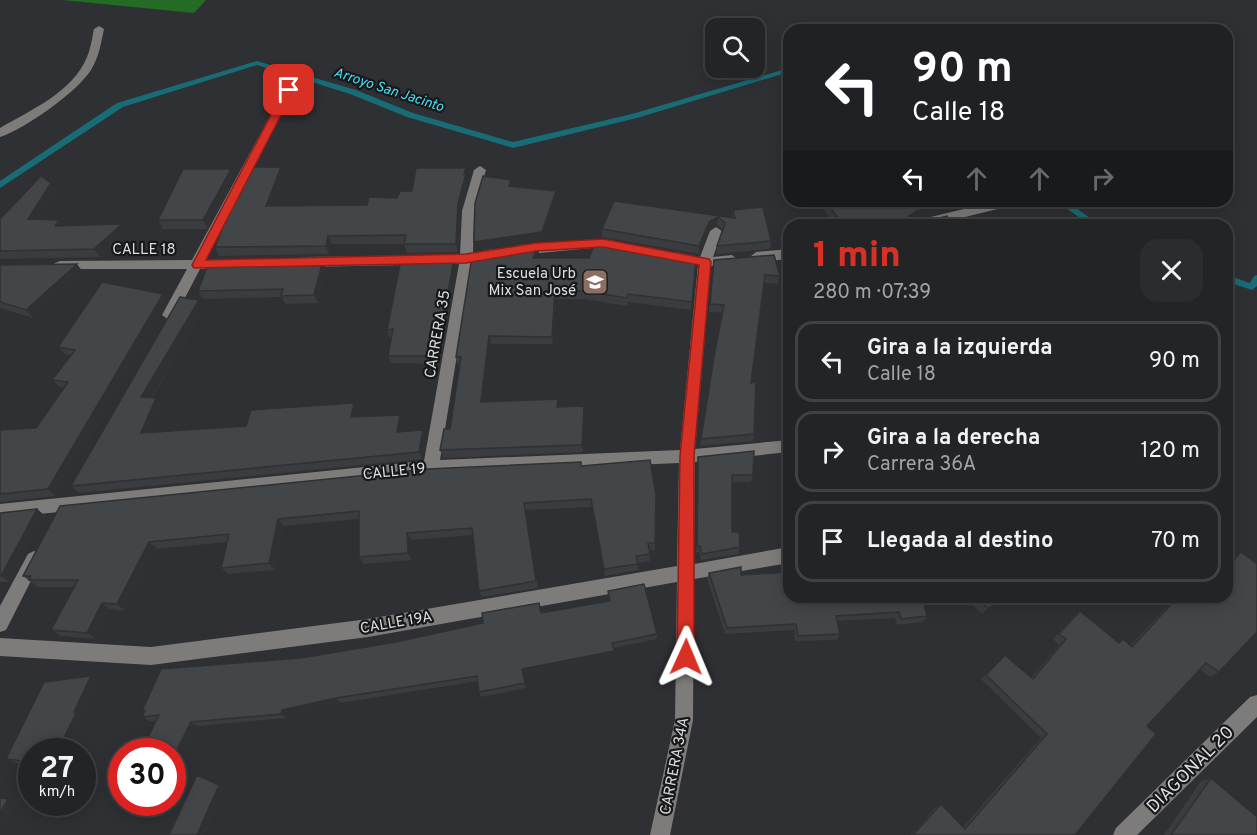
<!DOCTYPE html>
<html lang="es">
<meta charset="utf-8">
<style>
:root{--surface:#222426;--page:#2a2c2e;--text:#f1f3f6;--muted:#a2a4a7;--line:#3f4143;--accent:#d93025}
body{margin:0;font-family:Overpass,sans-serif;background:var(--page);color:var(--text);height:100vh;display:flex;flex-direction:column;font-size:22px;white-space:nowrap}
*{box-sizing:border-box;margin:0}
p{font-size:20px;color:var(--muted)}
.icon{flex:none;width:33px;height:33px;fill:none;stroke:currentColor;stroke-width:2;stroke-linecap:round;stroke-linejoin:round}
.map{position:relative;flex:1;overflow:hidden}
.sheet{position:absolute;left:783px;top:219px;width:450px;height:384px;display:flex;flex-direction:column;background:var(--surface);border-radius:18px;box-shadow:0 3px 15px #0003,0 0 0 2px var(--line)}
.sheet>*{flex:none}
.guide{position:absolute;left:783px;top:24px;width:450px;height:183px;border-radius:18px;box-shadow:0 3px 15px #0003,0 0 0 2px var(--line);background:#202124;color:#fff;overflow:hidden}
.controls{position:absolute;left:705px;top:18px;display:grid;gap:12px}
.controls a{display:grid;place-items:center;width:60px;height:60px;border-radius:12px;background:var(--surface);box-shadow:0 3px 15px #0003,0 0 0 2px var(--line);font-size:30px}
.speed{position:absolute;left:18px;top:738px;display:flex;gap:12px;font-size:30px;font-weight:700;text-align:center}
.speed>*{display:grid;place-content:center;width:78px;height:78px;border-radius:50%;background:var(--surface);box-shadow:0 3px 15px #0003,0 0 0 2px var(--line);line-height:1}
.speed small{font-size:15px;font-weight:400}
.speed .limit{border:9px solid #d22;background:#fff;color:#111}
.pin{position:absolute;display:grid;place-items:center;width:51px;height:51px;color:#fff;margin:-26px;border-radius:12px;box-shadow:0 3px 9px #0006}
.me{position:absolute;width:66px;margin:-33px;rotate:1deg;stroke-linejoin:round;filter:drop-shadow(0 0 4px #0008)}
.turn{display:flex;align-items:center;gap:21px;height:126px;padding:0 30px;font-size:27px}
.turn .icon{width:78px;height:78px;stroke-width:2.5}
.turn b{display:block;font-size:42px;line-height:51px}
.lanes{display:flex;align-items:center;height:57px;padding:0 30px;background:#0003;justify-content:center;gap:30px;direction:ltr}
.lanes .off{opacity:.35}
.round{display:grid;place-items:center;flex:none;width:63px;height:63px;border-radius:18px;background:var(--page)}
.head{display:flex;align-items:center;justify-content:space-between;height:102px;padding:0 30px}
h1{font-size:36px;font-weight:800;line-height:45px;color:var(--accent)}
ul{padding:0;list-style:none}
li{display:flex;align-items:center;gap:18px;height:81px;margin:0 12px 9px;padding:0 18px;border:3px solid var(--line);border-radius:18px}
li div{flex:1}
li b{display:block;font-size:22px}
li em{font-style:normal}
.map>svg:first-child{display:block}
</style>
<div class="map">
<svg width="1257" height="835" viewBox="0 0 1257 835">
<rect width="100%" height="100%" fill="#2e3033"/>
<path fill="#246b25" d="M 62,0 L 206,0 L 194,13 Z"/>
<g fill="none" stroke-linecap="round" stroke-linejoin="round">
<path fill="#176c76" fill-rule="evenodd" d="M 257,61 L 356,90 L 413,113 L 513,142 L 632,114 L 789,68 L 789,72 L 637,118 L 513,148 L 407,117 L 350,94 L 257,65 L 123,107 L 0,188 L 0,181 L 117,103 Z
M 1056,201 L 1066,201 L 1100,225 L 1090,225 Z
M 1227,275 L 1250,283 L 1254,276 L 1257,275 L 1257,286 L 1252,290 L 1227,282 Z"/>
<path fill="#7e7c7b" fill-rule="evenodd" d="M 99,26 L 104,29 C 101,43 99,57 91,70 C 77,92 25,129 0,137 L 0,128 C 31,110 73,92 87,57 C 91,48 92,38 94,29 Z
M 289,87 L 294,90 L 205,260 L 228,259 L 235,264 L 228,269 L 200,269 L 174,319 L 169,320 L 162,315 L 187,269 L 55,269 L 53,266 L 55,263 L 60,261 L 192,260 L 284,90 Z
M 480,166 L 486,170 L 474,211 L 473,253 L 492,249 L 498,254 L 497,257 L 472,262 L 440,460 L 680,450 L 698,265 L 671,260 L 670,257 L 676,252 L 700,257 L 710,231 L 716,227 L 722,231 L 713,257 L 732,255 L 738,260 L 732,265 L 711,266 L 695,449 L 789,440 L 789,452 L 695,462 L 694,564 L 789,547 L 789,563 L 694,579 L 693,720 L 670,835 L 650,835 L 675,720 L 677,582 L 368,637 L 151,665 L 0,656 L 0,638 L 151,647 L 368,619 L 677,566 L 679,463 L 431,474 L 0,518 L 0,504 L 424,461 L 459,264 L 303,267 L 296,262 L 303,257 L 460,255 L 462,211 L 474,170 Z
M 997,201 L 1011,201 L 1012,203 L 1006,207 L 932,225 L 908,225 L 914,221 Z
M 603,239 L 619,242 L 620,245 L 614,249 L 603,247 L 518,255 L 512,250 L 518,245 Z
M 789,249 L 789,259 L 756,262 L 750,257 L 756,252 Z
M 34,551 L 40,554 L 42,559 L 6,630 L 0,632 L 0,606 L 28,554 Z
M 1257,695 L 1257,717 L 1137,835 L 1113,835 L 1116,828 L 1250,697 Z"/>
</g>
<path fill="#3a3c3f" d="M 281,167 L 284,176 L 273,206 L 367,205 L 397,198 L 412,191 L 467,176 L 468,183 L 460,211 L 458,252 L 407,253 L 404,244 L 332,244 L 329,254 L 219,256 L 215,247 L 223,225 L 221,221 Z
M 235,177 L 208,229 L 163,229 L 158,220 Z
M 51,183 L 56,192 L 40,219 L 59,220 L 63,225 L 122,224 L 127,232 L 100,257 L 0,259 L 0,219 Z
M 614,201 L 732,218 L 733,210 L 771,241 L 770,249 L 716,254 L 717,246 L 723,230 L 717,225 L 708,230 L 699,254 L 602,237 L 602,229 Z
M 817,201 L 936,201 L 939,205 L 936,213 L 913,219 L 953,225 L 835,225 Z
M 539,253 L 537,258 L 696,259 L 691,310 L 628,302 L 627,306 L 584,299 L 556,299 L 553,344 L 491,344 L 484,402 L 559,407 L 585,413 L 583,452 L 443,458 L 440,450 L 450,429 L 460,364 L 458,364 L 456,357 Z
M 454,258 L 456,266 L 439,364 L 391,363 L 388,356 L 391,337 L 389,337 L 387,330 Z
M 714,260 L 780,276 L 778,284 L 764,283 L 751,383 L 754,434 L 753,441 L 700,446 L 715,351 L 722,313 L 709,312 Z
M 0,265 L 83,272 L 33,318 L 0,308 Z
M 326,268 L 318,303 L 285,304 L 282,297 L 203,299 L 198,291 Z
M 168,302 L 56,496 L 0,502 L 0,430 L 36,428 L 64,388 L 60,387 L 52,380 L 71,355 L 65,354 L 58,347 Z
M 204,308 L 152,398 L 162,405 L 151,432 L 246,426 L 358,410 L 356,417 L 403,422 L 401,432 L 426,438 L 422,459 L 79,493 L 71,486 Z
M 698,457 L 753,475 L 751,482 L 732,482 L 732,532 L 740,547 L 738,554 L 701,560 L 699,552 L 696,552 L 697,464 Z
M 582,466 L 656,494 L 655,550 L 649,550 L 650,561 L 638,563 L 638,570 L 605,576 L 592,507 L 525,510 L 538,588 L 482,597 L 479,591 L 473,535 L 411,540 L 412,560 L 363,564 L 359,557 L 359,519 L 284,526 L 275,570 L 228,574 L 221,568 L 227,542 L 157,549 L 125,611 L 110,609 L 96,639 L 61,636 L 51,630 L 75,587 L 38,587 L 23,576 L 60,506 Z
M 37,509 L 45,516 L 10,582 L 0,582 L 0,513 Z
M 1241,552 L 1219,672 L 1210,677 L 1200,670 L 1147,726 L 1075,835 L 911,835 L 936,807 L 941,804 L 963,827 L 1041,738 L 981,679 L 1005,655 L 1031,678 L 1059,645 L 1053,639 L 1073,617 L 1080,611 L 1118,643 L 1123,639 L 1130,646 L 1176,597 L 1227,597 L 1227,564 L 1232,559 Z
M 709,573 L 927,616 L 923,622 L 897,625 L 895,618 L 837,621 L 840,634 L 837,640 L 795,641 L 794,630 L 725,634 L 707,579 Z
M 608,591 L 657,634 L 657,639 L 613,648 L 614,656 L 524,675 L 526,688 L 481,697 L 479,692 L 478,681 L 340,703 L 287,715 L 287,718 L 198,726 L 181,759 L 172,759 L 172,752 L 156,721 L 150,721 L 142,717 L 144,713 L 142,711 L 301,658 L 396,642 L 542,613 L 609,601 Z
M 963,597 L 1016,597 L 1011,602 L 982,614 Z
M 100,681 L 84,714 L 86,715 L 32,752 L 32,765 L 16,763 L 6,759 Z
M 1211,778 L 1257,835 L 1164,835 L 1201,781 Z"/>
<path fill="#2f3133" d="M 281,167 L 284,176 L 270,214 L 266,206 Z
M 466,168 L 468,183 L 460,211 L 458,252 L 456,244 L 458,203 Z
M 231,169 L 235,177 L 208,229 L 203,220 Z
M 51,183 L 56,192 L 35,228 L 28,219 Z
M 556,191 L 557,199 L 543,240 L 475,250 L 474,242 Z
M 939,205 L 936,213 L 913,219 L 906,225 L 909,216 L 917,211 Z
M 718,217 L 717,225 L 708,230 L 699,254 L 699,246 L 709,222 Z
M 59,220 L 65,228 L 55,226 Z
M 122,224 L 127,232 L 100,257 L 94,249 Z
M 328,236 L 332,244 L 329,254 L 326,246 Z
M 538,245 L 539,253 L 534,267 L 533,258 Z
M 454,258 L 456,266 L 439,364 L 437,356 Z
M 323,260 L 326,268 L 318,303 L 314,295 Z
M 77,264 L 83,272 L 33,318 L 26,310 Z
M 555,291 L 556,299 L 553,344 L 552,337 Z
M 163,294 L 168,302 L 56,496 L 48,489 Z
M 199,300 L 204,308 L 147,405 L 141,397 Z
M 489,336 L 491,344 L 483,409 L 481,402 Z
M 156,398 L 162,405 L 148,440 L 141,433 Z
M 354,403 L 358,410 L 355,425 L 351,417 Z
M 584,406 L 585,413 L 583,452 L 582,445 Z
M 400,415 L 403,422 L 400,439 L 397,432 Z
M 423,430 L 426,438 L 422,459 L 419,452 Z
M 37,509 L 45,516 L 10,582 L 1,576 Z
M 278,519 L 284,526 L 275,570 L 269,563 Z
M 407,533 L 411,540 L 412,560 L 408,553 Z
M 149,542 L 157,549 L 125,611 L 117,604 Z
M 1014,597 L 1016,597 L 1011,602 L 982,614 L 988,608 Z
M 102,603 L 110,609 L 96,639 L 87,633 Z
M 614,651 L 614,656 L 524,675 L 526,688 L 522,669 Z
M 91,676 L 100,681 L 84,714 L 86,715 L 68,752 L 57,752 L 74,712 Z
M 336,698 L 340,703 L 287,715 L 287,718 L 281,714 L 282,710 Z
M 191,722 L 198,726 L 181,759 L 174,755 Z
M 219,785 L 226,788 L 206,835 L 197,835 Z
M 8,799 L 19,803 L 0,835 L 0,813 Z"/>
<path fill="#434649" stroke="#2f3133" stroke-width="1.5" d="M 249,167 L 281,167 L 266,206 L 367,205 L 369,197 L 397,198 L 400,191 L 412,191 L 416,168 L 466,168 L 464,174 L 466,174 L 458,203 L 456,244 L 404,244 L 406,235 L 328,236 L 326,246 L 215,247 L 225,221 L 221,221 Z
M 183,169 L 231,169 L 203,220 L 158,220 Z
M 41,176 L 51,183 L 28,219 L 59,220 L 55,226 L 122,224 L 94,249 L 0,251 L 0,219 Z
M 483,176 L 511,180 L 509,186 L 556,191 L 542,232 L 474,242 L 475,203 Z
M 614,201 L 735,218 L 733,210 L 763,207 L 771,241 L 717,246 L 725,223 L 718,217 L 709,222 L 699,246 L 602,229 Z
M 825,201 L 936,201 L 939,205 L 917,211 L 909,216 L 911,219 L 935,219 L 947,216 L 953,225 L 843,225 Z
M 596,241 L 603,241 L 696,259 L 692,302 L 628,294 L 627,298 L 584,291 L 555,291 L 552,337 L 489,336 L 481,402 L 558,399 L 557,407 L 584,406 L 582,445 L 440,450 L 444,429 L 450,429 L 461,357 L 456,357 L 472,257 L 538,245 L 533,258 L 589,258 Z
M 774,255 L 780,276 L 765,275 L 751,383 L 756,382 L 754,434 L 701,439 L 715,351 L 724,305 L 710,304 L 714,260 Z
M 454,258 L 437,356 L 388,356 L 393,329 L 387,330 L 401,259 Z
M 323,260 L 314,295 L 281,296 L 283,289 L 198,291 L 209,262 Z
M 77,264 L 26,310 L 0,302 L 0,265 Z
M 102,282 L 163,294 L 48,489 L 0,494 L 0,430 L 36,428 L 68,382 L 52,380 L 75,350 L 58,347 Z
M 180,297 L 199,300 L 141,397 L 156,398 L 141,433 L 246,426 L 251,410 L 354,403 L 351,417 L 400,415 L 397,432 L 423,430 L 419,452 L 71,486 Z
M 754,451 L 753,475 L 732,475 L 732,532 L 739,532 L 740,547 L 702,554 L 700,546 L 697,546 L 698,457 Z
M 650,460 L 656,494 L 655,543 L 648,543 L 650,554 L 636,556 L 638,564 L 604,569 L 591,499 L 524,503 L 536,581 L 479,591 L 472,528 L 407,533 L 408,553 L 359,557 L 359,511 L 278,519 L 269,563 L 221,568 L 229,534 L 149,542 L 117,604 L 102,603 L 87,633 L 51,630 L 78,580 L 29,580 L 31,576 L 23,576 L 60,506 L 428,469 L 581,462 L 581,466 Z
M 37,509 L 1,576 L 0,576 L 0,513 Z
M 1241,552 L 1257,564 L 1257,632 L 1219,672 L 1206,663 L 1147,726 L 1156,734 L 1075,835 L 913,835 L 941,804 L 965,829 L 1047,734 L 986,675 L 1005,655 L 1033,679 L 1066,639 L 1059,634 L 1080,611 L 1119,643 L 1123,639 L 1132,647 L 1178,597 L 1227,597 L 1227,568 Z
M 741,567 L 741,575 L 789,572 L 789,597 L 922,597 L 927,616 L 901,619 L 899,612 L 836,616 L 840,634 L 798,636 L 796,624 L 727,628 L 709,573 Z
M 644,584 L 657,634 L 612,643 L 614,651 L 522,669 L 525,683 L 479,692 L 477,676 L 336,698 L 282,710 L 281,714 L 191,722 L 174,755 L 172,755 L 172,752 L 141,752 L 159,715 L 142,717 L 145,711 L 142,711 L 161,669 L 301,658 L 396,642 L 483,623 L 482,613 L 539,603 L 541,613 L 610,601 L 608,591 Z
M 975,597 L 1014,597 L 988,608 Z
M 91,676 L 74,712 L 77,711 L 57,752 L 32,752 L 32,762 L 6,759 L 44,682 Z
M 197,775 L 219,785 L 197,835 L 169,835 Z
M 1211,778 L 1257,817 L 1257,835 L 1171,835 Z
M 0,798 L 8,799 L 0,813 Z"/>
<path fill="#d93025" stroke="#8d1f18" stroke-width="1.5" d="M 289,87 L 294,90 L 206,260 L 466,254 L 536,243 L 603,239 L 709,259 L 711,262 L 694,456 L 694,657 L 691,662 L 686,665 L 680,662 L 677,657 L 680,456 L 699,265 L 603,247 L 536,251 L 466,263 L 194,268 L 192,265 L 284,90 Z"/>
<defs>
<g id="school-square" transform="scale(1.35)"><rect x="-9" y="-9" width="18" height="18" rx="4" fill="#8d6e63" stroke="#171819"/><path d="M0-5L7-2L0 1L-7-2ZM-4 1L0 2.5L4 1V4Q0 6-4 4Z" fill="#fff"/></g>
</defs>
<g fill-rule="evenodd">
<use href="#school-square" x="595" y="282"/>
</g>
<g text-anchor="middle" stroke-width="4.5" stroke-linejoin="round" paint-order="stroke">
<g font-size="14" font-style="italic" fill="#48e1f4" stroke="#171819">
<text transform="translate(389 89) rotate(18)" y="5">Arroyo San Jacinto</text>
</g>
<g font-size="15" fill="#dcdee0" stroke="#171819">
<text x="144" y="254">CALLE 18</text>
<text transform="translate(437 334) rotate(-80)" y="5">CARRERA 35</text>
<text transform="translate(394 471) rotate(-6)" y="5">CALLE 19</text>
<text transform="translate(396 622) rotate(-10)" y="5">CALLE 19A</text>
<text transform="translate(674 766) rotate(-79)" y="5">CARRERA 34A</text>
</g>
<g font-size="15" fill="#dcdee0" stroke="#171819" text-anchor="end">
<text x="576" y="278">Escuela Urb<tspan x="576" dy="17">Mix San José</tspan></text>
</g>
<g font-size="18" fill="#dcdee0" stroke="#171819">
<text transform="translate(1190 769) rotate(-45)" y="6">DIAGONAL 20</text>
</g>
</g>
</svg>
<div class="controls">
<a><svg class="icon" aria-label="search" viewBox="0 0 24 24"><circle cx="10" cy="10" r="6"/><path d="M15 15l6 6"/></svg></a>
</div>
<div class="speed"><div>27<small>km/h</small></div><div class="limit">30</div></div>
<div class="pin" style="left:289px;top:90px;background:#d93025"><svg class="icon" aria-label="arrive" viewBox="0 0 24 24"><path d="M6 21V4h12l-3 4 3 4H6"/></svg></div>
<svg class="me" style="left:686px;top:657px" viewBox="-20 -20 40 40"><path d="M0-17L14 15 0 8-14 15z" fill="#d93025" stroke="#fff" stroke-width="4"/></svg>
<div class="guide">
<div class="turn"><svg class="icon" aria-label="left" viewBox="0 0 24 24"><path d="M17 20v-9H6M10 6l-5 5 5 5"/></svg><div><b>90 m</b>Calle 18</div></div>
<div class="lanes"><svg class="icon" aria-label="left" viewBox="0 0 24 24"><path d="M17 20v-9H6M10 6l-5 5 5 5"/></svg><svg class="icon off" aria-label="ahead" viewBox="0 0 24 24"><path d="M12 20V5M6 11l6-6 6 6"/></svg><svg class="icon off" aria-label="ahead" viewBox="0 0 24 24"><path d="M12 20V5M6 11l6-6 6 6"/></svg><svg class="icon off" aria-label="right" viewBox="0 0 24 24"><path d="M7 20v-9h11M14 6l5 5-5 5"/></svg></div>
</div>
<section class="sheet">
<div class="head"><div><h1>1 min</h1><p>280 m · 07:39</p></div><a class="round"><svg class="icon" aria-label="close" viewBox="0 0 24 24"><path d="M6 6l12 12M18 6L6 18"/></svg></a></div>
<ul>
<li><svg class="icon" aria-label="left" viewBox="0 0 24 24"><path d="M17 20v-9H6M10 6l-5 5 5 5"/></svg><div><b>Gira a la izquierda</b><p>Calle 18</p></div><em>90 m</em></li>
<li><svg class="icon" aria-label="right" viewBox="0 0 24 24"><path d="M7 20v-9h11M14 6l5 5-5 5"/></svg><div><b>Gira a la derecha</b><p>Carrera 36A</p></div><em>120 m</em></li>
<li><svg class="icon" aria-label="arrive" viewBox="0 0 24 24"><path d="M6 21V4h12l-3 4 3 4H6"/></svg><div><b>Llegada al destino</b></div><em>70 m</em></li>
</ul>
</section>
</div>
